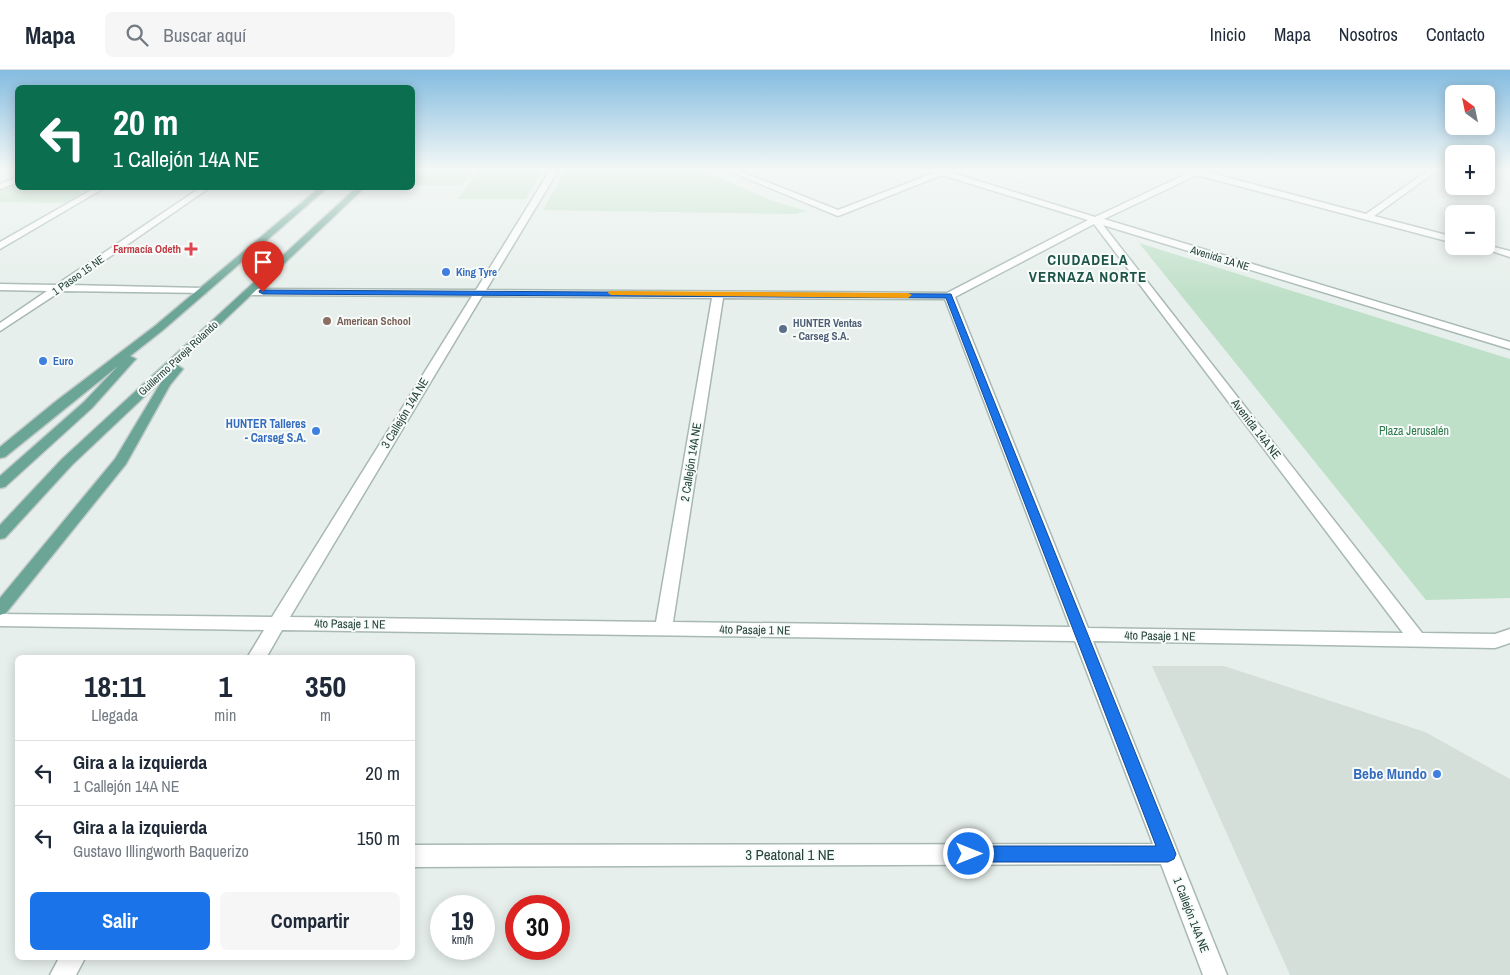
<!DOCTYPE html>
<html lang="es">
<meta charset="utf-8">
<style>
:root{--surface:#fff;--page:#f6f6f7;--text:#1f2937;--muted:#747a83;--line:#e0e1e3;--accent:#1a73e8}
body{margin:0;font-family:"Archivo Narrow",sans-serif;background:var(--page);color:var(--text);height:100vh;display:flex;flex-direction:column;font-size:19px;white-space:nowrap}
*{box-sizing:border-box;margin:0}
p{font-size:16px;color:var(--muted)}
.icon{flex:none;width:28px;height:28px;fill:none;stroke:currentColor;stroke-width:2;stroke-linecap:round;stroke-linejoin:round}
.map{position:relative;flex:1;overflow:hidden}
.side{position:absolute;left:15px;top:585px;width:400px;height:305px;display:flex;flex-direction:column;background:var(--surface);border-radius:8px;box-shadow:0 2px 12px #0003}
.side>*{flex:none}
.top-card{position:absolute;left:15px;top:15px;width:400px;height:105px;border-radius:8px;box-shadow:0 2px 12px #0003;background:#0b6e4f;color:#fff;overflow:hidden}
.needle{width:32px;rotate:327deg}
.fabs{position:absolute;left:1445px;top:15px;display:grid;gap:10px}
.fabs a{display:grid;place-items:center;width:50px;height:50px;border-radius:8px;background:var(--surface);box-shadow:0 2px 12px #0003;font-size:25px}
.speed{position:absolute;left:430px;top:825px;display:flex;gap:10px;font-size:25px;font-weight:700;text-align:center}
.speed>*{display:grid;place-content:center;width:65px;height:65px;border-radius:50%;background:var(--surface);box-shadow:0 2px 12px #0003;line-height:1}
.speed small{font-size:12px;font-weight:400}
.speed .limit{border:8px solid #d22;background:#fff;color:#111}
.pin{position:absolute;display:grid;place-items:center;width:42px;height:42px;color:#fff;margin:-51px -21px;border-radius:50% 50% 50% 0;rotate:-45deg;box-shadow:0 0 5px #0007}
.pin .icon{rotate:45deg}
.me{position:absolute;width:55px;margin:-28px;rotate:90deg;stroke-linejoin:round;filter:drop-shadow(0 0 4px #0008)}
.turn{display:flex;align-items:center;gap:18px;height:105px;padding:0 15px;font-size:22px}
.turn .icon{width:65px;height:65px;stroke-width:2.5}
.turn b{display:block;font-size:35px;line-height:42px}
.eta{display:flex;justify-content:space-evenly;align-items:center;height:85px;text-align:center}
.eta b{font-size:30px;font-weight:800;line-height:35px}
.cta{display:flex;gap:10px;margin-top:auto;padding:10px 15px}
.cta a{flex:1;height:58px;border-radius:8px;background:var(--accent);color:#fff;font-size:20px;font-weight:800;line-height:58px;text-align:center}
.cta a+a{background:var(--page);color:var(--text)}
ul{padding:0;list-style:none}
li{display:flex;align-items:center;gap:15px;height:65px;padding:0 15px;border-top:1px solid var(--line)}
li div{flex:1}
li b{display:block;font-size:19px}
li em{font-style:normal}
header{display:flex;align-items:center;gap:30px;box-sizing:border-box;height:70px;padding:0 25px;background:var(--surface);border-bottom:1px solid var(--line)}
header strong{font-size:24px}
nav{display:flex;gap:28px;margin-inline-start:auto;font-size:18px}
.search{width:350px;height:45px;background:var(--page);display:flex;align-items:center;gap:12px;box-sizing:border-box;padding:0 18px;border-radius:8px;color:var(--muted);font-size:19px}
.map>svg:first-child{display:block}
</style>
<header>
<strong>Mapa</strong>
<div class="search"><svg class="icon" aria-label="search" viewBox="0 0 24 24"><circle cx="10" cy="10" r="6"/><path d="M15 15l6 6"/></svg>Buscar aquí</div>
<nav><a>Inicio</a><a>Mapa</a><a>Nosotros</a><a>Contacto</a></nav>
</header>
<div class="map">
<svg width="1510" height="905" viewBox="0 0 1510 905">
<rect width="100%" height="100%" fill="#e6efeb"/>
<path fill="#d4dfda" d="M 1152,596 L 1224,596 L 1425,662 L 1510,709 L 1510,905 L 1290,905 Z"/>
<path fill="#bfe0c8" d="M 414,99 L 475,99 L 462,115 L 413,115 L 413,101 Z
M 480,99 L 543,99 L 526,129 L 458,129 Z
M 566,99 L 699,99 L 773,131 L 807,141 L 795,144 L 543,140 Z
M 17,110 L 18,118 L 97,118 L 70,133 L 0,132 L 0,119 Z
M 1139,173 L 1510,289 L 1510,528 L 1426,530 Z"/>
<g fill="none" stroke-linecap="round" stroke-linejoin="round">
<g stroke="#a8b8b2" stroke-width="3">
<path id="minor" d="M 551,99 L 559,99 L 486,220 L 947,223 L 1088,150 L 942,105 L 838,146 L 724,99 L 734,99 L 838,140 L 934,103 L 926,99 L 949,99 L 949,102 L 1095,147 L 1197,99 L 1206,99 L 1203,101 L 1366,144 L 1430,99 L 1439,99 L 1374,146 L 1454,167 L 1454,173 L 1197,105 L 1104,149 L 1510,272 L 1510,279 L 1103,155 L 1422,563 L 1495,564 L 1510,559 L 1510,573 L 1495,578 L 1093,571 L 1227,905 L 1203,905 L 1161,794 L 412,797 L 412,775 L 1153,774 L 1075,571 L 282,560 L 266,588 L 247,588 L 264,560 L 0,556 L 0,544 L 272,547 L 472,226 L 248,225 L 243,222 L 248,219 L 476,220 ZM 1094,154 L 1403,563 L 1088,558 L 955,227 ZM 482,226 L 712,228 L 656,552 L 290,547 ZM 723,228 L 945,229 L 1070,557 L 673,552 Z
M 18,107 L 18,112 L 0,119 L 0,114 Z
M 95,118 L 104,118 L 0,179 L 0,172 Z
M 200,118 L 209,118 L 69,215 L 202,218 L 206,219 L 206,223 L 61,221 L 0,261 L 0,253 L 47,221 L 0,220 L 0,214 L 56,215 Z
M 1486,175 L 1510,181 L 1510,187 L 1476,176 Z
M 59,888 L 85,888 L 76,905 L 50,905 Z"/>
</g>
<g stroke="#c2cac8" stroke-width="3">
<path id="major" d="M 319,118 L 327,118 L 163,260 L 130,286 L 136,289 L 134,291 L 92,338 L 5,417 L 0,418 L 0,406 L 84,332 L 118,296 L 5,387 L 0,388 L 0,377 L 55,332 L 155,256 Z
M 356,118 L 364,118 L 177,295 L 183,299 L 170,315 L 126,394 L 6,543 L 0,545 L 0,528 L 115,389 L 163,309 L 72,395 L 5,468 L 0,469 L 0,455 L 62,389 Z"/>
</g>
<use href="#minor" fill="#fff" fill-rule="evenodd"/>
<use href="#major" fill="#6aa596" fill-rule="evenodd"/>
</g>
<linearGradient id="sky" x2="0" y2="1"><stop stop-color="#84bce0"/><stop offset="0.44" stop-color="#f4f8f6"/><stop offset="1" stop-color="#f4f8f6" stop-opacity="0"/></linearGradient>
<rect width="1510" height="225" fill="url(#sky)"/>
<path fill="#1a73e8" stroke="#114b97" d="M 260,220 L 951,224 L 1176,784 L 1174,789 L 1168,792 L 969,792 L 963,790 L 961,784 L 963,779 L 969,776 L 1156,776 L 946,228 L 263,224 L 259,222 Z"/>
<path fill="#f59e0b" d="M 609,221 L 908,223 L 912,225 L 908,228 L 611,225 L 608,223 Z"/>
<path fill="#e0444e" stroke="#f7fbf9" stroke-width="2" d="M188.5 171.5h5v5h5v5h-5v5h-5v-5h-5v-5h5z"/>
<g fill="#3f7fe0" stroke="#f7fbf9" stroke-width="2">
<circle cx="446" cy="202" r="5"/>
<circle cx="43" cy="291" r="5"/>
<circle cx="316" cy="361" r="5"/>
<circle cx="1437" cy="704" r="5"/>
</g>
<circle fill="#8d6e63" stroke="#f7fbf9" stroke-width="2" cx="327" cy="251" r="5"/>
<circle fill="#5c6f8a" stroke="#f7fbf9" stroke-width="2" cx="783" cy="259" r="5"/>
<g text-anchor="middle" stroke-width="4" stroke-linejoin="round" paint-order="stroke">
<g font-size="11" font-weight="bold" fill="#be3a42" stroke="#f7fbf9" text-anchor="end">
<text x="181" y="183">Farmacía Odeth</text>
</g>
<g font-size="11" fill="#24423a" stroke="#f7fbf9">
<text transform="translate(1220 188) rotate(17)" y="4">Avenida 1A NE</text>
<text transform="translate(78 205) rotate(-35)" y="4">1 Paseo 15 NE</text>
<text transform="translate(178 288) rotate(-43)" y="4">Guillermo Pareja Rolando</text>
</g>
<g font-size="11" font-weight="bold" fill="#366cbe" stroke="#f7fbf9" text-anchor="start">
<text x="456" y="206">King Tyre</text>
<text x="53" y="295">Euro</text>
</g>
<g font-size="11" font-weight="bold" fill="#785e54" stroke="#f7fbf9" text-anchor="start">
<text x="337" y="255">American School</text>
</g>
<g font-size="11" font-weight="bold" fill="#4e5e75" stroke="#f7fbf9" text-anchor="start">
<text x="793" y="257">HUNTER Ventas<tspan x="793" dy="13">- Carseg S.A.</tspan></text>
</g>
<g font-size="12" fill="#24423a" stroke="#f7fbf9">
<text transform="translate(405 343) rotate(-59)" y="4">3 Callejón 14A NE</text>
<text transform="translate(1256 359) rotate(52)" y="4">Avenida 14A NE</text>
<text transform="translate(691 392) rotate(-81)" y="4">2 Callejón 14A NE</text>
<text transform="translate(350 554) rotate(1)" y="4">4to Pasaje 1 NE</text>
<text transform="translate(755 560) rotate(1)" y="4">4to Pasaje 1 NE</text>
<text transform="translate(1160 566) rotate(1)" y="4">4to Pasaje 1 NE</text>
<text transform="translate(1191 845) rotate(69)" y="4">1 Callejón 14A NE</text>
</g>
<g font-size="12" font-weight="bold" fill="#366cbe" stroke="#f7fbf9" text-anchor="end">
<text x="306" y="358">HUNTER Talleres<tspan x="306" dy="14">- Carseg S.A.</tspan></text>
</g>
<g font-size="12" fill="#2d7a4b" stroke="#f7fbf9">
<text x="1414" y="365">Plaza Jerusalén</text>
</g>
<g font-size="15" font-weight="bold" letter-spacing="1" fill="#1f5548" stroke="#f7fbf9">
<text x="1088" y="195">CIUDADELA<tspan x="1088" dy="17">VERNAZA NORTE</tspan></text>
</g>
<g font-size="15" font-weight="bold" fill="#366cbe" stroke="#f7fbf9" text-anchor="end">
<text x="1427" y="709">Bebe Mundo</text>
</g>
<g font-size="15" fill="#24423a" stroke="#f7fbf9">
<text x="790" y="790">3 Peatonal 1 NE</text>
</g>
</g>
</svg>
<div class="fabs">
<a><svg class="needle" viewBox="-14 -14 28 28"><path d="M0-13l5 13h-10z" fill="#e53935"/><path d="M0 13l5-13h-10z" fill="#747a83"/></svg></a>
<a>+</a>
<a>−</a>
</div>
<div class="speed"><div>19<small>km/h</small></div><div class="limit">30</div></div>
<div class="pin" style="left:263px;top:222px;background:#d93025"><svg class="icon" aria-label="arrive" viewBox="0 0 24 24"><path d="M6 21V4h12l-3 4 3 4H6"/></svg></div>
<svg class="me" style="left:969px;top:784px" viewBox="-20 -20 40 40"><circle r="17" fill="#1a73e8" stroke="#fff" stroke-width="3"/><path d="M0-11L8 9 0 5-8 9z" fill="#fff"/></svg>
<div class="top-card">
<div class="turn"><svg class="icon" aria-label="left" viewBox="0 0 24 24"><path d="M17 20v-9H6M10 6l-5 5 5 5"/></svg><div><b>20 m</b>1 Callejón 14A NE</div></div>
</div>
<section class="side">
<div class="eta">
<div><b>18:11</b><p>Llegada</p></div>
<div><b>1</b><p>min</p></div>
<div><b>350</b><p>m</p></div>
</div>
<ul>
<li><svg class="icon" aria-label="left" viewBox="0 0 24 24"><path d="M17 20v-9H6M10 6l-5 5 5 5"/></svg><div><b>Gira a la izquierda</b><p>1 Callejón 14A NE</p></div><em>20 m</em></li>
<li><svg class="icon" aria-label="left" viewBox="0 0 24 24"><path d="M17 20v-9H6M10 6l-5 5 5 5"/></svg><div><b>Gira a la izquierda</b><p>Gustavo Illingworth Baquerizo</p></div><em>150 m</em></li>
</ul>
<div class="cta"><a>Salir</a><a>Compartir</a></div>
</section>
</div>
